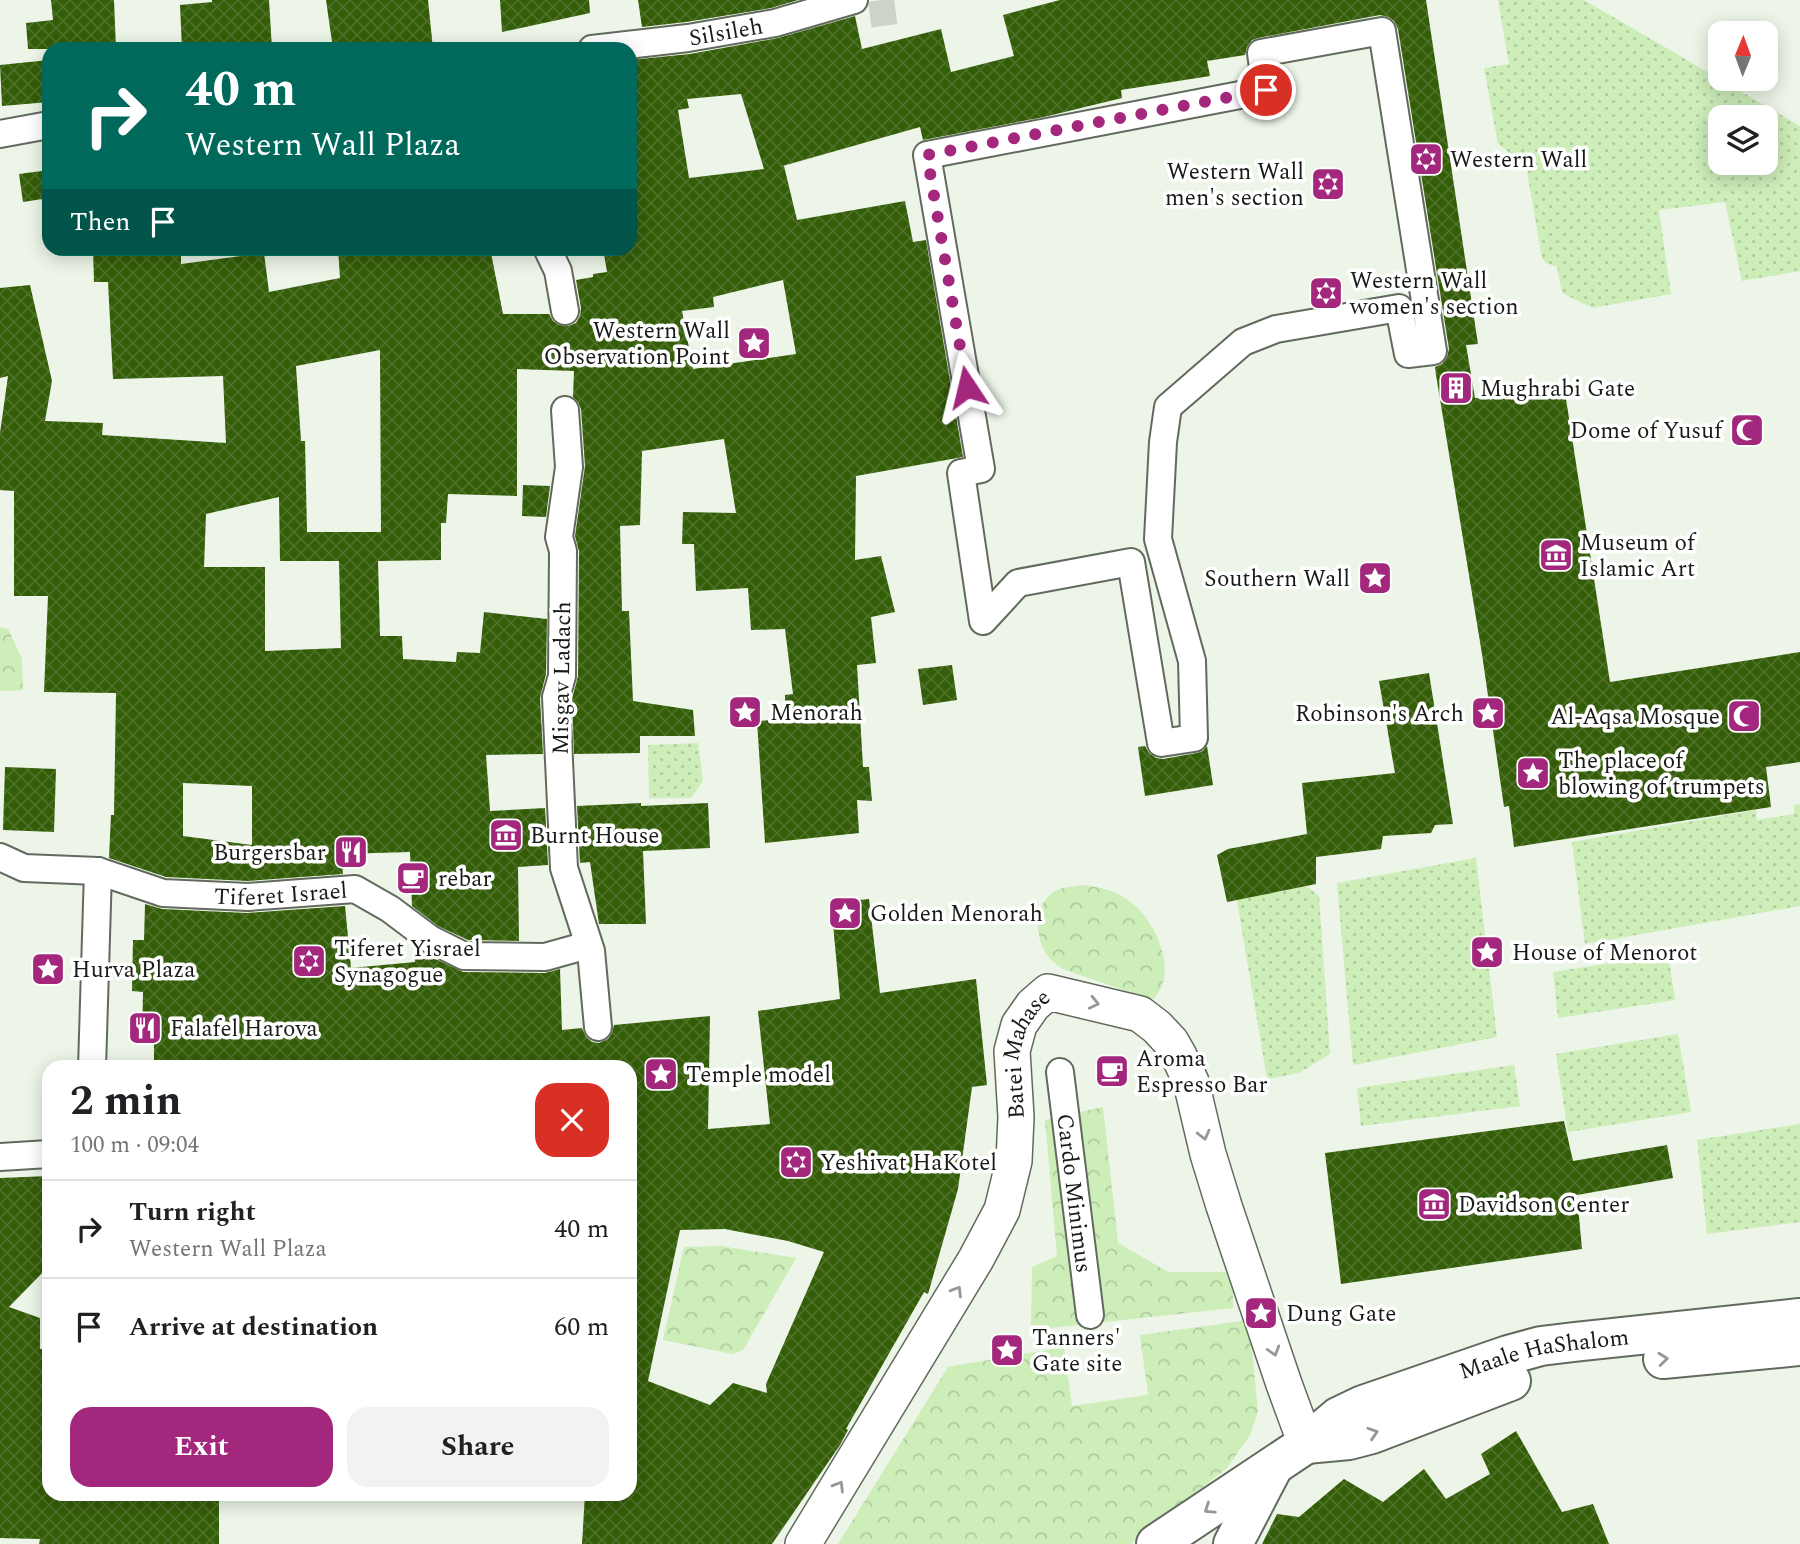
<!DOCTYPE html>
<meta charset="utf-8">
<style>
:root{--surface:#fff;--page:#f2f2f2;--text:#202124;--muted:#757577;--line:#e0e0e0;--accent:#a3287d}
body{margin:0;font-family:Spectral,serif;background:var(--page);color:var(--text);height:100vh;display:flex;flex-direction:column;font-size:26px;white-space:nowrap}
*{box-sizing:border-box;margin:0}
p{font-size:23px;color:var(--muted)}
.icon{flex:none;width:38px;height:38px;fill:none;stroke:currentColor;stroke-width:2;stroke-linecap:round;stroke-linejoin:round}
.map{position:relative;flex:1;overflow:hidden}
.side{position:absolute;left:42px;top:1060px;width:595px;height:441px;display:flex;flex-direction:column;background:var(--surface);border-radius:21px;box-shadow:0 4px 18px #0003}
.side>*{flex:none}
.top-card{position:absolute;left:42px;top:42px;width:595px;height:214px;border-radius:21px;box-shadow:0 4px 18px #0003;background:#00695c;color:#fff;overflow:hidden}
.needle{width:46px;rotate:1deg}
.tools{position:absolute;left:1708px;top:21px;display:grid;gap:14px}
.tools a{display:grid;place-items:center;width:70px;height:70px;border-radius:14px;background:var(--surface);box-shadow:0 4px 18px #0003;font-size:35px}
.pin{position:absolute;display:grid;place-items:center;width:60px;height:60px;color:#fff;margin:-30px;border:4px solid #fff;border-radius:50%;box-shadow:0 2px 7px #0007}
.me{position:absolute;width:77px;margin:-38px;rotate:350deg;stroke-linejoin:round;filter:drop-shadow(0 0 5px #0008)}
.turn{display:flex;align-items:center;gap:24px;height:147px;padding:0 28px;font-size:32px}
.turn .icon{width:91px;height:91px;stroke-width:2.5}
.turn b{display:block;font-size:49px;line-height:60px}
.then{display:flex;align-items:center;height:66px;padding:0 28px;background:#0003;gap:14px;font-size:26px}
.round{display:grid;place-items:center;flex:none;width:74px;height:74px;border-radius:21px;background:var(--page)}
.head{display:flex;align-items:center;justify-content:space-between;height:119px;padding:0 28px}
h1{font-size:42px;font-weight:700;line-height:52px}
.primary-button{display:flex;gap:14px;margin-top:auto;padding:14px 28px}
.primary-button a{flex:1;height:80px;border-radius:21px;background:var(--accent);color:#fff;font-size:28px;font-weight:700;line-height:80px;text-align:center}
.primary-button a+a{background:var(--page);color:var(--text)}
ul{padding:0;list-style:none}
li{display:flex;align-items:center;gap:21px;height:98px;padding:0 28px;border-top:2px solid var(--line)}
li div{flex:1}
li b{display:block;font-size:26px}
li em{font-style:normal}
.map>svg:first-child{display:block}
</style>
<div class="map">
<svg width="1800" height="1544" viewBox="0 0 1800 1544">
<defs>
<pattern id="grass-dots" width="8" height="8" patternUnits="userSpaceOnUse" patternTransform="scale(1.75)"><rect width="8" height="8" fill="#cdedb9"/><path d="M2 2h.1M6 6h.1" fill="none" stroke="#afcb9e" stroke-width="1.8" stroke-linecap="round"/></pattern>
<pattern id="park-crowns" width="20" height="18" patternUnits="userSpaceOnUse" patternTransform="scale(1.75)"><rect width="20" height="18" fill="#cdedb9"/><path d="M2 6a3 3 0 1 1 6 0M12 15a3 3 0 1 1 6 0" fill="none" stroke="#afcb9e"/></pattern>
<pattern id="building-cross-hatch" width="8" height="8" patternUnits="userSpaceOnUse" patternTransform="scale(1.75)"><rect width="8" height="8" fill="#335d06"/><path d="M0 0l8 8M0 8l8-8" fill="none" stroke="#4e702a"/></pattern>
</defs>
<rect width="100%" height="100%" fill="#ecf5e7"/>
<path fill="url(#grass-dots)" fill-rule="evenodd" d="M 1498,0 L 1584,0 L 1800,126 L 1800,271 L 1742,281 L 1725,202 L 1659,210 L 1671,294 L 1592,308 L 1562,293 L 1557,267 L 1546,263 L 1542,258 L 1526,165 L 1498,144 L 1484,68 L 1509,64 ZM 1720,117 L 1766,117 L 1766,163 L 1720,163 Z
M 698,743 L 703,781 L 691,798 L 649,798 L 648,745 Z
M 1800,804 L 1800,906 L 1585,944 L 1572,842 L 1756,810 L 1757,820 L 1794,814 L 1794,805 Z
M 1476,858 L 1497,1037 L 1353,1065 L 1337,883 Z
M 1230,859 L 1309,888 L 1319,896 L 1330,1054 L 1299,1073 L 1267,1079 Z
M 1668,954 L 1675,1000 L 1558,1018 L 1553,972 Z
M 1678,1034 L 1691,1112 L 1568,1132 L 1556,1054 Z
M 1514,1065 L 1520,1106 L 1361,1126 L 1357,1088 Z
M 1800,1124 L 1800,1222 L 1707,1234 L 1697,1140 Z"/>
<path fill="url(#park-crowns)" d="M 0,627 L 8,629 L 22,659 L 23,690 L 0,691 Z
M 1082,885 C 1099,887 1114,890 1128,900 C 1155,918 1181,975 1152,1000 L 1063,969 C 1059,966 1054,963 1050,959 C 1035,940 1031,906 1055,891 C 1062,887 1074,887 1082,885 Z
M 1103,1107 L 1118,1243 L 1168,1272 L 1233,1272 L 1233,1308 L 1031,1330 L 1032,1267 L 1057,1256 L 1045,1120 Z
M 721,1246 L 796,1258 L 743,1350 L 732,1354 L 663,1340 L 684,1247 Z
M 1249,1320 L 1258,1411 L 1250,1435 L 1227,1468 L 1131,1544 L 838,1544 L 948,1367 L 1064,1347 L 1072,1406 L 1148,1395 L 1140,1335 Z"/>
<path fill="url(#building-cross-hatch)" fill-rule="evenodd" d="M 51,0 L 114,0 L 116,49 L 28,49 L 26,23 L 53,20 Z
M 212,0 L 269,0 L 272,49 L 182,49 L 180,5 L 212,2 Z
M 326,0 L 428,0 L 433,49 L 333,49 Z
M 500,0 L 589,0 L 590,13 L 502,32 Z
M 638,0 L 798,0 L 771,8 L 686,22 L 642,27 Z
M 1060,0 L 1426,0 L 1478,344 L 1466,345 L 1475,398 L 1503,396 L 1564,386 L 1610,682 L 1800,652 L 1800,762 L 1766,767 L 1771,807 L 1514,847 L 1509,806 L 1504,807 L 1482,654 L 1436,375 L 1435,367 L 1442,364 L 1447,357 L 1449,349 L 1398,29 L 1394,21 L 1388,17 L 1380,15 L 1258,38 L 1252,40 L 1247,47 L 1245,55 L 1207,61 L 1210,76 L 1121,90 L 1122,98 L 1044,117 L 923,140 L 920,127 L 779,167 L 784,166 L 797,220 L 905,201 L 913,242 L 926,240 L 963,457 L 856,476 L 855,560 L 881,556 L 895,612 L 871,617 L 876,663 L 857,665 L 863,767 L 869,767 L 872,801 L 857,800 L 859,833 L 765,843 L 757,721 L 785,719 L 785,695 L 793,694 L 785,629 L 751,630 L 748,588 L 696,591 L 694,544 L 682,544 L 683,512 L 736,513 L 724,439 L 642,451 L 640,525 L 620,526 L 622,611 L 629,611 L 633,701 L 693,710 L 695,736 L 640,736 L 640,753 L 574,754 L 572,699 L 578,676 L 579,551 L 575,536 L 585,466 L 581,409 L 578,402 L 573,397 L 574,371 L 517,369 L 517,496 L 448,494 L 446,523 L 441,523 L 441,560 L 378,561 L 380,636 L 402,636 L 403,659 L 456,662 L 457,652 L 480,653 L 484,612 L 547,619 L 546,674 L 540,698 L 543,754 L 486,755 L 490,811 L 545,808 L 548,865 L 518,867 L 519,941 L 468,940 L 438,926 L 412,906 L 410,852 L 341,854 L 343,874 L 248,881 L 166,877 L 109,858 L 111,815 L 114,815 L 116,693 L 44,692 L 48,596 L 14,596 L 14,491 L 0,490 L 0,433 L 8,376 L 0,378 L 0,288 L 30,285 L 52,381 L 45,421 L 103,423 L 102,435 L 226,443 L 223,376 L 113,379 L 108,282 L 94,282 L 93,248 L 181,248 L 181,264 L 264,253 L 269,292 L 340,278 L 338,248 L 490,248 L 503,314 L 549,314 L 553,321 L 559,325 L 568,326 L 576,323 L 580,316 L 581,308 L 576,280 L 593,277 L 593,274 L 607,272 L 603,248 L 630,248 L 630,60 L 690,54 L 778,38 L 855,16 L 862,49 L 941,29 L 951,72 L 1014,56 L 1003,15 ZM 741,94 L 764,169 L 689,178 L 678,110 L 689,108 L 687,99 ZM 783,280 L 796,354 L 693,369 L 682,311 L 714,307 L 713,297 ZM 380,350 L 381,532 L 307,532 L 305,441 L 301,441 L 296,366 ZM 279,497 L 280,561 L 339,561 L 341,648 L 265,651 L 265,567 L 204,567 L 206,514 ZM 183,783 L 252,786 L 252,845 L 183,836 Z
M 49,60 L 49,102 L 2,106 L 0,65 Z
M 49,170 L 49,198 L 23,202 L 19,174 Z
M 523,485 L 550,486 L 546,517 L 522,516 Z
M 952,665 L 957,700 L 923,705 L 918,669 Z
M 1429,673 L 1453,824 L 1435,825 L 1431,833 L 1383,836 L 1381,849 L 1316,857 L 1316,884 L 1227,902 L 1217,855 L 1228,849 L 1307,834 L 1302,783 L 1395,773 L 1379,681 Z
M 1145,746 L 1149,753 L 1156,758 L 1163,759 L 1197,753 L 1203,751 L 1207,746 L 1213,785 L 1145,796 L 1138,747 Z
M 5,767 L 56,769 L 54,832 L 3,830 Z
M 641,803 L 641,806 L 708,803 L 710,848 L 643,851 L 646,924 L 599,924 L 590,862 L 580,863 L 577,806 Z
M 869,899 L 880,993 L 976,979 L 987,1085 L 972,1087 L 958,1189 L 928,1294 L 924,1292 L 846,1429 L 848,1430 L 840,1445 L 772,1544 L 582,1544 L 585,1494 L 630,1494 L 630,1068 L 154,1068 L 154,1037 L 142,1037 L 143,992 L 132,991 L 133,940 L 144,940 L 145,904 L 162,909 L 247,913 L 345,906 L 351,968 L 415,962 L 414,947 L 423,953 L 463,972 L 545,973 L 560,969 L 562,1030 L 582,1028 L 586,1037 L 592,1042 L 599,1043 L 608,1039 L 612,1033 L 614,1025 L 710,1016 L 708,1129 L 770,1124 L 758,1011 L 840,999 L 831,903 ZM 725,1229 L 788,1241 L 824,1252 L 766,1384 L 767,1393 L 733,1383 L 710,1405 L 648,1381 L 680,1230 Z
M 1564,1121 L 1573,1161 L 1667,1145 L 1673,1178 L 1577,1195 L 1582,1249 L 1341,1284 L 1325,1153 Z
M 49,1176 L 49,1266 L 9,1307 L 40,1318 L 40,1349 L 49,1349 L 49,1494 L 219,1494 L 219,1544 L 39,1544 L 40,1539 L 0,1538 L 0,1178 Z
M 1516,1431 L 1562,1512 L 1593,1504 L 1609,1544 L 1262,1544 L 1277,1514 L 1299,1517 L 1344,1479 L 1383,1502 L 1424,1469 L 1446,1499 L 1490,1474 L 1481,1454 Z"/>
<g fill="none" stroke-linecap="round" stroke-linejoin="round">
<path stroke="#ccd4c8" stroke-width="26" stroke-dasharray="26 13" stroke-linecap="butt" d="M 881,0 L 885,30"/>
<g stroke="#626a5e" stroke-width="30">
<g id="pedestrian">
<path d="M 1382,31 L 1433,351 L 1408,354 L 1399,308 L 1276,329 L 1243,342 L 1168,407 L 1163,442 L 1158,539 L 1192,661 L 1194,738 L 1161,743 L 1131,562 L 1018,583 L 983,621 L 961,473 L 981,469 L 927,155 L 1266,90 L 1261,53 Z"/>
<path id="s1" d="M 592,49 L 688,38 L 775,23 L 854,0"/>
<path d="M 0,134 L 49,125"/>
<path d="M 547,248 L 558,271 L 565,311"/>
<path d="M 565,410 L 569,467 L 559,537 L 563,551 L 562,676 L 556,697 L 564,868 L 591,951 L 598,1027"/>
<path id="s2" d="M 0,857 L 24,868 L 98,871 L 163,893 L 248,897 L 355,889 L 390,909 L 430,939 L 464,956 L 545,957 L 588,945"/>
<path d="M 92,1068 L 98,871"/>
<path id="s3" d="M 1060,1072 L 1090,1315"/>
<path d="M 0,1157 L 49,1154"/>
</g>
</g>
<g stroke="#626a5e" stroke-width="38">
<g id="minor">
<path id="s4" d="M 803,1544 L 976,1259 L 1002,1210 L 1014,1161 L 1016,1117 L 1012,1051 L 1019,1025 L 1033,1005 L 1048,992 L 1140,1014 L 1157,1027 L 1171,1042 L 1179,1056 L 1191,1082 L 1208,1154 L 1224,1206 L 1284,1384 L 1306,1444"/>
</g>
</g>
<g stroke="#626a5e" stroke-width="42">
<g id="tertiary">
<path d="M 1663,1359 L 1800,1346"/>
<path d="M 1306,1444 L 1349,1440 L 1372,1434 L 1511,1381"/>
<path id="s5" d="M 1156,1544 L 1306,1444 L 1338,1417 L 1363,1405 L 1508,1355 L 1541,1346 L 1574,1342 L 1800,1318"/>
<path d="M 1233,1544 L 1272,1469"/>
</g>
</g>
<use href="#pedestrian" stroke="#fff" stroke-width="26"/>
<use href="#minor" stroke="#fff" stroke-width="35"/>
<use href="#tertiary" stroke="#fff" stroke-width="38"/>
</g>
<defs><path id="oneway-chevron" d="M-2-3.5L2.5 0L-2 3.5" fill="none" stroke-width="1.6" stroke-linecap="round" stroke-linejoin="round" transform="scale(1.75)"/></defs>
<g stroke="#979896">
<use href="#oneway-chevron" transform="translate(1094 1003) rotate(13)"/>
<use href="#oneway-chevron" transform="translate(1204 1135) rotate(76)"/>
<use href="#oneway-chevron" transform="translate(957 1291) rotate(-59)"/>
<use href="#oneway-chevron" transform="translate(1274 1351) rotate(73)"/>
<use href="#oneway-chevron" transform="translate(1663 1359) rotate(-6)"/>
<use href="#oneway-chevron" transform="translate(1373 1433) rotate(-18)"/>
<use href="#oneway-chevron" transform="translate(839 1486) rotate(-59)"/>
<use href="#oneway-chevron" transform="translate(1209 1509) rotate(146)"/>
</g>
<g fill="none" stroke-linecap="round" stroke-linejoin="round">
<path stroke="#a3287d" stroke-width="12" stroke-dasharray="0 21.6" d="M 967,387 L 927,155 L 1266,90"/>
</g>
<defs>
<g id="synagogue-square" transform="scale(1.75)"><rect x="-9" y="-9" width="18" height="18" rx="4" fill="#a3287d" stroke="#fff"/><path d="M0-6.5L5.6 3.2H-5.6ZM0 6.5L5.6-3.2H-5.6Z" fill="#fff"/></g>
<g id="sight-square" transform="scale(1.75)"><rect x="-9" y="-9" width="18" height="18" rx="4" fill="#a3287d" stroke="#fff"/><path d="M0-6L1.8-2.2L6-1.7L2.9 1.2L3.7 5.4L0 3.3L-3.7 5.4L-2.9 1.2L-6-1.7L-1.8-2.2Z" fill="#fff"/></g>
<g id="building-square" transform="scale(1.75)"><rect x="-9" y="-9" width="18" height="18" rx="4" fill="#a3287d" stroke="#fff"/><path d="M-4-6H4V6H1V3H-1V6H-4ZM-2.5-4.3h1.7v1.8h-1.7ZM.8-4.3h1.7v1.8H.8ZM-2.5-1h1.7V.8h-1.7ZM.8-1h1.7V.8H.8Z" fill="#fff"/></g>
<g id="mosque-square" transform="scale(1.75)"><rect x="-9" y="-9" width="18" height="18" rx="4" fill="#a3287d" stroke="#fff"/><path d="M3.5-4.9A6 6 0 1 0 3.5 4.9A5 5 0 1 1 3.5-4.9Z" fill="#fff"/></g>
<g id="museum-square" transform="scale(1.75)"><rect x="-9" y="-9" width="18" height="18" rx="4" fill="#a3287d" stroke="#fff"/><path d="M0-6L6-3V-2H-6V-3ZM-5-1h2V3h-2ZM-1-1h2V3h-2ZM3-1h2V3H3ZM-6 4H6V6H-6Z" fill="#fff"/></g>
<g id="restaurant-square" transform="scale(1.75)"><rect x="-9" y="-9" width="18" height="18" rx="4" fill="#a3287d" stroke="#fff"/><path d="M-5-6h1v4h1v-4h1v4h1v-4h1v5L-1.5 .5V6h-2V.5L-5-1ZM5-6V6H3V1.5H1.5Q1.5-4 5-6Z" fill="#fff"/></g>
<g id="cafe-square" transform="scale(1.75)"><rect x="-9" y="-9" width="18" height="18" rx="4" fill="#a3287d" stroke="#fff"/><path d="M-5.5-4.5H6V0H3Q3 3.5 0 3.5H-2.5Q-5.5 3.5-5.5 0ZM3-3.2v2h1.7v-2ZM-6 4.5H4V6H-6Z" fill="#fff"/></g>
</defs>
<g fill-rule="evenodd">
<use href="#synagogue-square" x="1426" y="159"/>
<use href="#synagogue-square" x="1328" y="184"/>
<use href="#synagogue-square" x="1326" y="293"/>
<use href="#sight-square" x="754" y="343"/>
<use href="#building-square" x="1456" y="388"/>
<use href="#mosque-square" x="1747" y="430"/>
<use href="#museum-square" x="1556" y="555"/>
<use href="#sight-square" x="1375" y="578"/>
<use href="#sight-square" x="745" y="712"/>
<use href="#sight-square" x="1488" y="713"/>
<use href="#mosque-square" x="1744" y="716"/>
<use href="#sight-square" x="1533" y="773"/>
<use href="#museum-square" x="506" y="835"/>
<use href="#restaurant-square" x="351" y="852"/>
<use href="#cafe-square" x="413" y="878"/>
<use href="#sight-square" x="845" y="913"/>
<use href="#sight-square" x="1487" y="952"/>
<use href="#synagogue-square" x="309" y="961"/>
<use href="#sight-square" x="48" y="969"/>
<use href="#restaurant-square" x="145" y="1028"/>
<use href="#cafe-square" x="1112" y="1071"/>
<use href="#sight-square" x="661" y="1074"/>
<use href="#synagogue-square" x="796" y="1162"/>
<use href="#museum-square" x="1434" y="1204"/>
<use href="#sight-square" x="1261" y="1313"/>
<use href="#sight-square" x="1007" y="1350"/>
</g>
<g text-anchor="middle" stroke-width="7" stroke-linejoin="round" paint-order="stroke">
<g font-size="23" fill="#181b16" stroke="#fff">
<text dy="8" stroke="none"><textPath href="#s1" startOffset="135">Silsileh</textPath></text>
<text transform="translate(561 678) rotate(-89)" y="8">Misgav Ladach</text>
<text dy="8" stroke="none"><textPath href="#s2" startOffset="287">Tiferet Israel</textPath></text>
<text dy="8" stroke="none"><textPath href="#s4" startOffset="550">Batei Mahase</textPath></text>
<text dy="8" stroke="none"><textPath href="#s3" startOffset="122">Cardo Minimus</textPath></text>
<text dy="8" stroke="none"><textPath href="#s5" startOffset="439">Maale HaShalom</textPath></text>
</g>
<g font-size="23" fill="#181b16" stroke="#fff" text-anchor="start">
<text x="1450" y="167">Western Wall</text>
<text x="1304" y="179" text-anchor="end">Western Wall<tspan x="1304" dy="26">men's section</tspan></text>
<text x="1350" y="288">Western Wall<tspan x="1350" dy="26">women's section</tspan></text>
<text x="730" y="338" text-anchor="end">Western Wall<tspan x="730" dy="26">Observation Point</tspan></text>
<text x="1480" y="396">Mughrabi Gate</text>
<text x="1722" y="438" text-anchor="end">Dome of Yusuf</text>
<text x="1580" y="550">Museum of<tspan x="1580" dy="26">Islamic Art</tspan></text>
<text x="1350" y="586" text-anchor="end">Southern Wall</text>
<text x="770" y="720">Menorah</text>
<text x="1464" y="721" text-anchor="end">Robinson's Arch</text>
<text x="1720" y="724" text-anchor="end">Al-Aqsa Mosque</text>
<text x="1558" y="768">The place of<tspan x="1558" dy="26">blowing of trumpets</tspan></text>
<text x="530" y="843">Burnt House</text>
<text x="326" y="860" text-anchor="end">Burgersbar</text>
<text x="438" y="886">rebar</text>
<text x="870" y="921">Golden Menorah</text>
<text x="334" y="956">Tiferet Yisrael<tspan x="334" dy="26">Synagogue</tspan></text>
<text x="1512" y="960">House of Menorot</text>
<text x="72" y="977">Hurva Plaza</text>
<text x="170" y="1036">Falafel Harova</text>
<text x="1136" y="1066">Aroma<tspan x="1136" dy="26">Espresso Bar</tspan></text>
<text x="686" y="1082">Temple model</text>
<text x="820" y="1170">Yeshivat HaKotel</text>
<text x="1458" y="1212">Davidson Center</text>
<text x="1286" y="1321">Dung Gate</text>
<text x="1032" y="1345">Tanners'<tspan x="1032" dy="26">Gate site</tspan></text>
</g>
</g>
</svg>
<div class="tools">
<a><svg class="needle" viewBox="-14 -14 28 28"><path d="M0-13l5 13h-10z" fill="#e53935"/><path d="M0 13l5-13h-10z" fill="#757577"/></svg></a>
<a><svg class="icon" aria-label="layers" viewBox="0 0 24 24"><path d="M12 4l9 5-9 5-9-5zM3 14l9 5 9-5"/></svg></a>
</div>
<div class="pin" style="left:1266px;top:90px;background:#d93025"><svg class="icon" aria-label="arrive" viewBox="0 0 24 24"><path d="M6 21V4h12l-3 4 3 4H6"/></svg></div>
<svg class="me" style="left:967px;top:387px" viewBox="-20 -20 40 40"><path d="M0-17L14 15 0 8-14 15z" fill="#a3287d" stroke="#fff" stroke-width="4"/></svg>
<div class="top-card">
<div class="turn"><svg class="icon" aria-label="right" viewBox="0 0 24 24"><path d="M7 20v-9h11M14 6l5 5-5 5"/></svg><div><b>40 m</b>Western Wall Plaza</div></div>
<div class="then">Then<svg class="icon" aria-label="arrive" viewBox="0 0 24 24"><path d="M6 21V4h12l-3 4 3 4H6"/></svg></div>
</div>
<section class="side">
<div class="head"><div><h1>2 min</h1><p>100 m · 09:04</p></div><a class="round" style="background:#d93025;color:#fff"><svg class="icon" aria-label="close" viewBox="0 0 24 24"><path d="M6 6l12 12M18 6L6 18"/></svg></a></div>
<ul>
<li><svg class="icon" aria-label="right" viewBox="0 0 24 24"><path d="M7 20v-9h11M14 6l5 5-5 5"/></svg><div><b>Turn right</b><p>Western Wall Plaza</p></div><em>40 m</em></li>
<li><svg class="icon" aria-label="arrive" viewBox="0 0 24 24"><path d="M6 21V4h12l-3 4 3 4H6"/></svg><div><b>Arrive at destination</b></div><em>60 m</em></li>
</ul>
<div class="primary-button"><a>Exit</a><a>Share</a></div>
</section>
</div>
